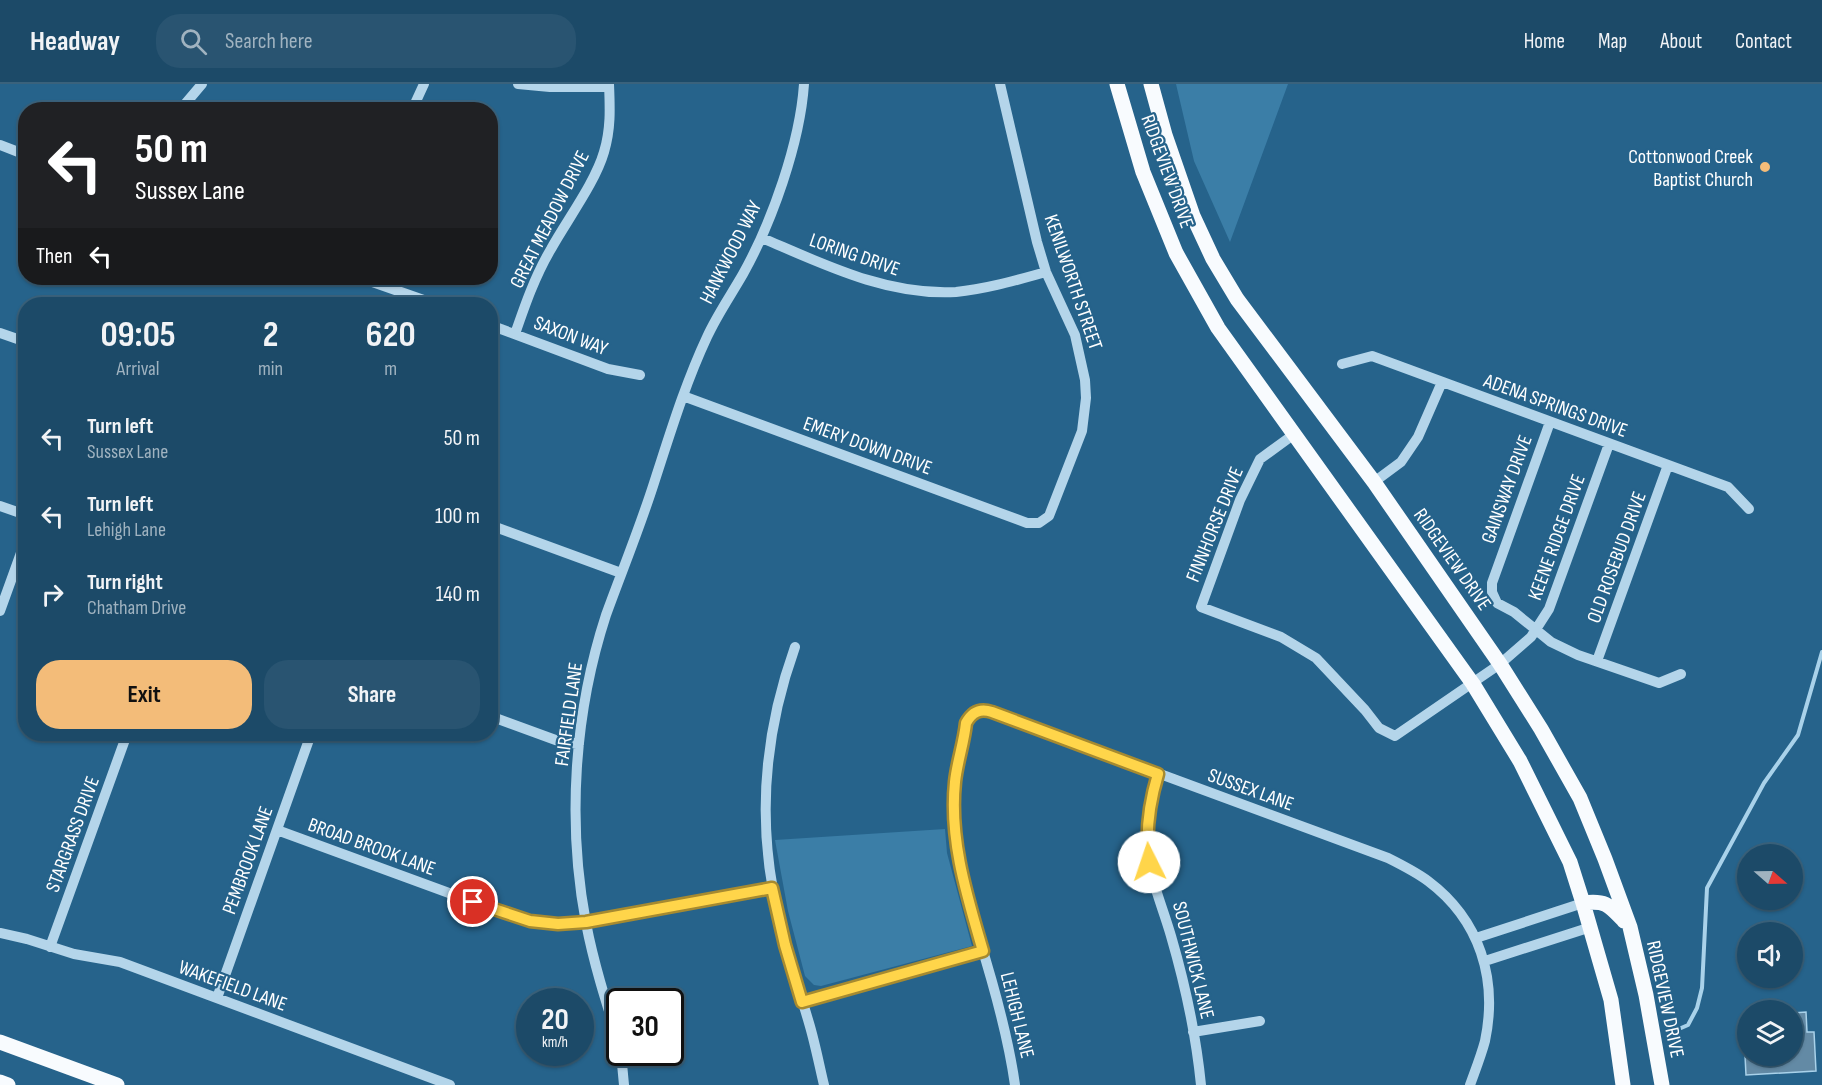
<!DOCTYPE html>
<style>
:root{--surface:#1c4a68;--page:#295471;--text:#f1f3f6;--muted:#a0b3c0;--line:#3a627c;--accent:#f3bc79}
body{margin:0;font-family:"Sofia Sans Condensed",sans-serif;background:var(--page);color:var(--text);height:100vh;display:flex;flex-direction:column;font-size:22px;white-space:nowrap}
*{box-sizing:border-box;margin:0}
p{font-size:20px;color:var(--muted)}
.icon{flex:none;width:33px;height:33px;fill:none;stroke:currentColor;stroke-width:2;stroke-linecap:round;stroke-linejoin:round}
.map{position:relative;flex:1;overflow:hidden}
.side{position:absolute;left:18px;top:213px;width:480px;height:444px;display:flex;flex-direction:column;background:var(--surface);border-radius:24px;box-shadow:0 2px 4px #0004,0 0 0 2px var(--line)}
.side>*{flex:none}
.hud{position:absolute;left:18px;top:18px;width:480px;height:183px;border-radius:24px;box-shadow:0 2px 4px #0004,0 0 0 2px var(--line);background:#202124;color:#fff;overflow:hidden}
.needle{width:39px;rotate:110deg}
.controls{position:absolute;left:1737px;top:760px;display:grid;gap:12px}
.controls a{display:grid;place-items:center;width:66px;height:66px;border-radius:50%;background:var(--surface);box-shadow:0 2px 4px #0004,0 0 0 2px var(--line);font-size:30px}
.speed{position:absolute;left:516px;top:904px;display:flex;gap:12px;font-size:30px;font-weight:700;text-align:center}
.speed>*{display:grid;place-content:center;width:78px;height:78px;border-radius:50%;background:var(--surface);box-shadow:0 2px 4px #0004,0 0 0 2px var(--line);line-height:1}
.speed small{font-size:15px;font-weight:400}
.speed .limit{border:3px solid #111;border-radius:9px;background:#fff;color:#111}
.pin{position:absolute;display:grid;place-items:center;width:51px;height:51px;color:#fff;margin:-26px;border:3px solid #fff;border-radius:50%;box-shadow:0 2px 6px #0007}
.me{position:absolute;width:66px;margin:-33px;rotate:356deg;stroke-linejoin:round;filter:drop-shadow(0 0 4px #0008)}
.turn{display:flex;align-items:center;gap:21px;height:126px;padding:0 18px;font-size:27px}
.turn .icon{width:78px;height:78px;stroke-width:2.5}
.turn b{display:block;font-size:42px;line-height:51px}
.then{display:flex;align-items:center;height:57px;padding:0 18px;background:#0003;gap:12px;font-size:22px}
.eta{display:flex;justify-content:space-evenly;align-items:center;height:102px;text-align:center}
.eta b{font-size:36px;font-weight:700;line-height:42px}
.primary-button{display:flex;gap:12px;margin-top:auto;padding:12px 18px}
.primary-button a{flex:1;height:69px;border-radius:24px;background:var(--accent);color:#111;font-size:24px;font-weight:700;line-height:69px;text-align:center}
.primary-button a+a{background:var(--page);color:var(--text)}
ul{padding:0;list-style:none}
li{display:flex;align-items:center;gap:18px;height:78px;padding:0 18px}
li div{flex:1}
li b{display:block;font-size:22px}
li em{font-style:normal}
header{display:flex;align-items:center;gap:36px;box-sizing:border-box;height:84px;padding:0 30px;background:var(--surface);border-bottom:2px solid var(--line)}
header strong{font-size:28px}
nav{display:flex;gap:33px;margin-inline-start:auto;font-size:21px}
.search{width:420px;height:54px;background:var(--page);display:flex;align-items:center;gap:15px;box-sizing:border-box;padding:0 21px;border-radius:24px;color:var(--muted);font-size:22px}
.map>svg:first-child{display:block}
</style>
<header>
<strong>Headway</strong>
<div class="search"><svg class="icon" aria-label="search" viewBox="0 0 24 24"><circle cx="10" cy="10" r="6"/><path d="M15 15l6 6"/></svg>Search here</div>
<nav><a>Home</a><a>Map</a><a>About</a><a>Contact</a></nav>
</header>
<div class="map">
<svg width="1822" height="1001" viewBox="0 0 1822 1001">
<rect width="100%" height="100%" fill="#26638b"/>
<path fill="#3b7ea7" d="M 1176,0 L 1288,0 L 1230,158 L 1194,77 Z
M 945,745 L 947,769 L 972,862 L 821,902 L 814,901 L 805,892 L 788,827 L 775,756 Z"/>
<path fill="#638aa5" stroke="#a9d2ea" stroke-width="1.5" d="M 1806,928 L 1807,948 L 1814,948 L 1816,987 L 1746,991 L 1744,952 L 1747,951 L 1748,972 L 1792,972 L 1793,929 Z"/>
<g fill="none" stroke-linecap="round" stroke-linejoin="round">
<path stroke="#a9d2ea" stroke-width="4" d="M 1672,948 L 1688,941 L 1697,924 L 1702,904 L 1707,804 L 1764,699 L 1798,651 L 1822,568"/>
<path stroke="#b4d5ea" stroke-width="10" d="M 518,0 L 550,3 L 609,3
M 180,26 L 202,0
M 412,26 L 424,0
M 0,61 L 26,71
M 762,154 C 823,180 887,212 956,208 C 987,205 1017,196 1046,188
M 361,194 L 435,220
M 490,241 L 608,285 L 640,291
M 0,249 L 26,258
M 515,250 C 525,221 535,192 551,165 C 567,136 595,99 604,68 C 611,45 610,24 609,0
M 1342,280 L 1372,272 L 1728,403 L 1749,425
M 683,312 L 1027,439 L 1039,439 L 1049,432 L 1082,347 L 1086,314 L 1085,296 L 1075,251 L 1046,188 L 1037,158 L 1000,0
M 1550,338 L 1492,499 L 1492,508 L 1497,519 L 1514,528 L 1551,558 L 1578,571 L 1659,599 L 1681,590
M 1293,351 L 1260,375 L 1240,416 L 1201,523 L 1281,553 L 1316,574 L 1365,626 L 1379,644 L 1395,652 L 1500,580 L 1531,553 L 1549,525 L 1609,360
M 1374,398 L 1401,378 L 1418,353 L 1442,298
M 0,422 L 26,431
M 490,441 L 621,489
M 0,527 L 26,455
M 795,563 C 767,641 758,724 773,806 C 781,852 796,895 809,939 C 815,959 819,980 824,1001
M 1597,577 L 1668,381
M 490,632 L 561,658 L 579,660
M 1158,690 C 1151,713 1145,735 1146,758 C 1148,790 1162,821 1171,852 C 1185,900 1196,951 1201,1001
M 277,746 L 517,834 L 546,840 L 586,838 L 772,804
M 0,849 L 27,855 L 74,870 L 120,878 L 450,1001
M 1476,854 L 1583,819
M 50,863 L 127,650
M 1485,877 L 1591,843
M 217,914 L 311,650
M 803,918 L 983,867
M 1193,948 L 1260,937
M 620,962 C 607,921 594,881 586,839 C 567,738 574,629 606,531 C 622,487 640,443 654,399 C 670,350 685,300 707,253 C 717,231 731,211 743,190 C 772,138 800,59 804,0
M 621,969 L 624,1001
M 1015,1001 C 1008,951 994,902 979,854 C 970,821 958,787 955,752 C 951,718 956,685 963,652 C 967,635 971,621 992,628 L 1388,774 C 1402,781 1416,788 1428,797 C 1480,836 1498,895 1485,957 C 1481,972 1475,987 1470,1001"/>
<path stroke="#f8fbfe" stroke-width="15" d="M 1117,0 L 1143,88 L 1176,169 L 1218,244 L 1473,600 L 1520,677 L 1570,778 L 1583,819 L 1611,916 L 1623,1001
M 1151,0 L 1165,51 L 1193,132 L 1213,175 L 1237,215 L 1374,398 L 1500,580 L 1541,645 L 1580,714 L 1605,775 L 1630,843 L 1646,911 L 1662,1001
M 1583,819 C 1606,816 1609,821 1624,837
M 0,958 L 117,1001
M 0,998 L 8,1001"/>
</g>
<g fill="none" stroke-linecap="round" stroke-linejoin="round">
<g stroke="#a68a30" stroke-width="15">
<path id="route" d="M 473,818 L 530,837 L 558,840 L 586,838 L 772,804 L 785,861 L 802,918 L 983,867 C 967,812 949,756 955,698 C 957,678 964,659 966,639 C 972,628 980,624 992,628 L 1158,690 C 1149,720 1145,747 1149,778"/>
</g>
<use href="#route" stroke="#ffd54a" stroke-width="10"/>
</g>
<circle fill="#f3bc79" stroke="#26638b" stroke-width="2" cx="1765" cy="83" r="6"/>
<g text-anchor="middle" stroke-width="4.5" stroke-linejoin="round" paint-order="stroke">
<g font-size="20" fill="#fff" stroke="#26638b" text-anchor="end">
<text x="1753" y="79">Cottonwood Creek<tspan x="1753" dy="23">Baptist Church</tspan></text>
</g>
<g font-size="20" fill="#fff" stroke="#26638b">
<text transform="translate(1168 87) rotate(70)" y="7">RIDGEVIEW DRIVE</text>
<text transform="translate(549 135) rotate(-63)" y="7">GREAT MEADOW DRIVE</text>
<text transform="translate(730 168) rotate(-63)" y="7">HANKWOOD WAY</text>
<text transform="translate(855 170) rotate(19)" y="7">LORING DRIVE</text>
<text transform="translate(1074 198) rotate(71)" y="7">KENILWORTH STREET</text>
<text transform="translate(571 251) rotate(21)" y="7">SAXON WAY</text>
<text transform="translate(1556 321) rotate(20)" y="7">ADENA SPRINGS DRIVE</text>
<text transform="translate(868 361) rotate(20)" y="7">EMERY DOWN DRIVE</text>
<text transform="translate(1506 405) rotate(-70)" y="7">GAINSWAY DRIVE</text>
<text transform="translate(1214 440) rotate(-68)" y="7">FINNHORSE DRIVE</text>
<text transform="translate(1556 453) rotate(-70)" y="7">KEENE RIDGE DRIVE</text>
<text transform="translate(1616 473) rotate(-70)" y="7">OLD ROSEBUD DRIVE</text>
<text transform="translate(1453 475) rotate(55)" y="7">RIDGEVIEW DRIVE</text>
<text transform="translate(568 630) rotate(-82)" y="7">FAIRFIELD LANE</text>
<text transform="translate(1251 705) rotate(20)" y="7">SUSSEX LANE</text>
<text transform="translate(72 750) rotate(-70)" y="7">STARGRASS DRIVE</text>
<text transform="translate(372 762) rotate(20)" y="7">BROAD BROOK LANE</text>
<text transform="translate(247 776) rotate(-70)" y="7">PEMBROOK LANE</text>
<text transform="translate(1194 876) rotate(76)" y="7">SOUTHWICK LANE</text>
<text transform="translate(233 901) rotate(20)" y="7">WAKEFIELD LANE</text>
<text transform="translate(1666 915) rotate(78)" y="7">RIDGEVIEW DRIVE</text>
<text transform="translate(1018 931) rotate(76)" y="7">LEHIGH LANE</text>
</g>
</g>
</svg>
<div class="controls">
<a><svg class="needle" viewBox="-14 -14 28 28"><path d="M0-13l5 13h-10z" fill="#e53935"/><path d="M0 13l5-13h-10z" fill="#a0b3c0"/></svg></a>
<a><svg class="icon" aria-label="sound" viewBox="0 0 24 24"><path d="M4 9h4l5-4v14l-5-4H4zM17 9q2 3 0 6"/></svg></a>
<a><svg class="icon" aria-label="layers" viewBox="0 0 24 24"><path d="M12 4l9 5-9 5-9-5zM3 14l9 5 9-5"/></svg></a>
</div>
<div class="speed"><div>20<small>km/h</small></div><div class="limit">30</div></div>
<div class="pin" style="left:473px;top:818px;background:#d93025"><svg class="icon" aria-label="arrive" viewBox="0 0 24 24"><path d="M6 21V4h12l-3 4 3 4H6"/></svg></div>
<svg class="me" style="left:1149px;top:778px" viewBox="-20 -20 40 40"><circle r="19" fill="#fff"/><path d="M0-13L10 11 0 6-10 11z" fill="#ffd54a"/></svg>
<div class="hud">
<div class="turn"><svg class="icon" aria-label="left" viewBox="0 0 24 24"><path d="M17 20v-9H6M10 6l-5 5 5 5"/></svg><div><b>50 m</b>Sussex Lane</div></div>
<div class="then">Then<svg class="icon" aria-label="left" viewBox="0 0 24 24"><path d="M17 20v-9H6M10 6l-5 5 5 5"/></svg></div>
</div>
<section class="side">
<div class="eta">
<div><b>09:05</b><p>Arrival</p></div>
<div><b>2</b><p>min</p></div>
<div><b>620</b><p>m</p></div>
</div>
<ul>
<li><svg class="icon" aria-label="left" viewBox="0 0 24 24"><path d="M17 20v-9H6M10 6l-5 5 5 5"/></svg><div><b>Turn left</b><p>Sussex Lane</p></div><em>50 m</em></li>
<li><svg class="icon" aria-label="left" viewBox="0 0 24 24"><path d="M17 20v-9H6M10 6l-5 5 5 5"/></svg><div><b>Turn left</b><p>Lehigh Lane</p></div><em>100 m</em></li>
<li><svg class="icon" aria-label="right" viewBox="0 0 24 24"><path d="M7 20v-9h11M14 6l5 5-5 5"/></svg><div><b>Turn right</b><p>Chatham Drive</p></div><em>140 m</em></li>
</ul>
<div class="primary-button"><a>Exit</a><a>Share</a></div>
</section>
</div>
